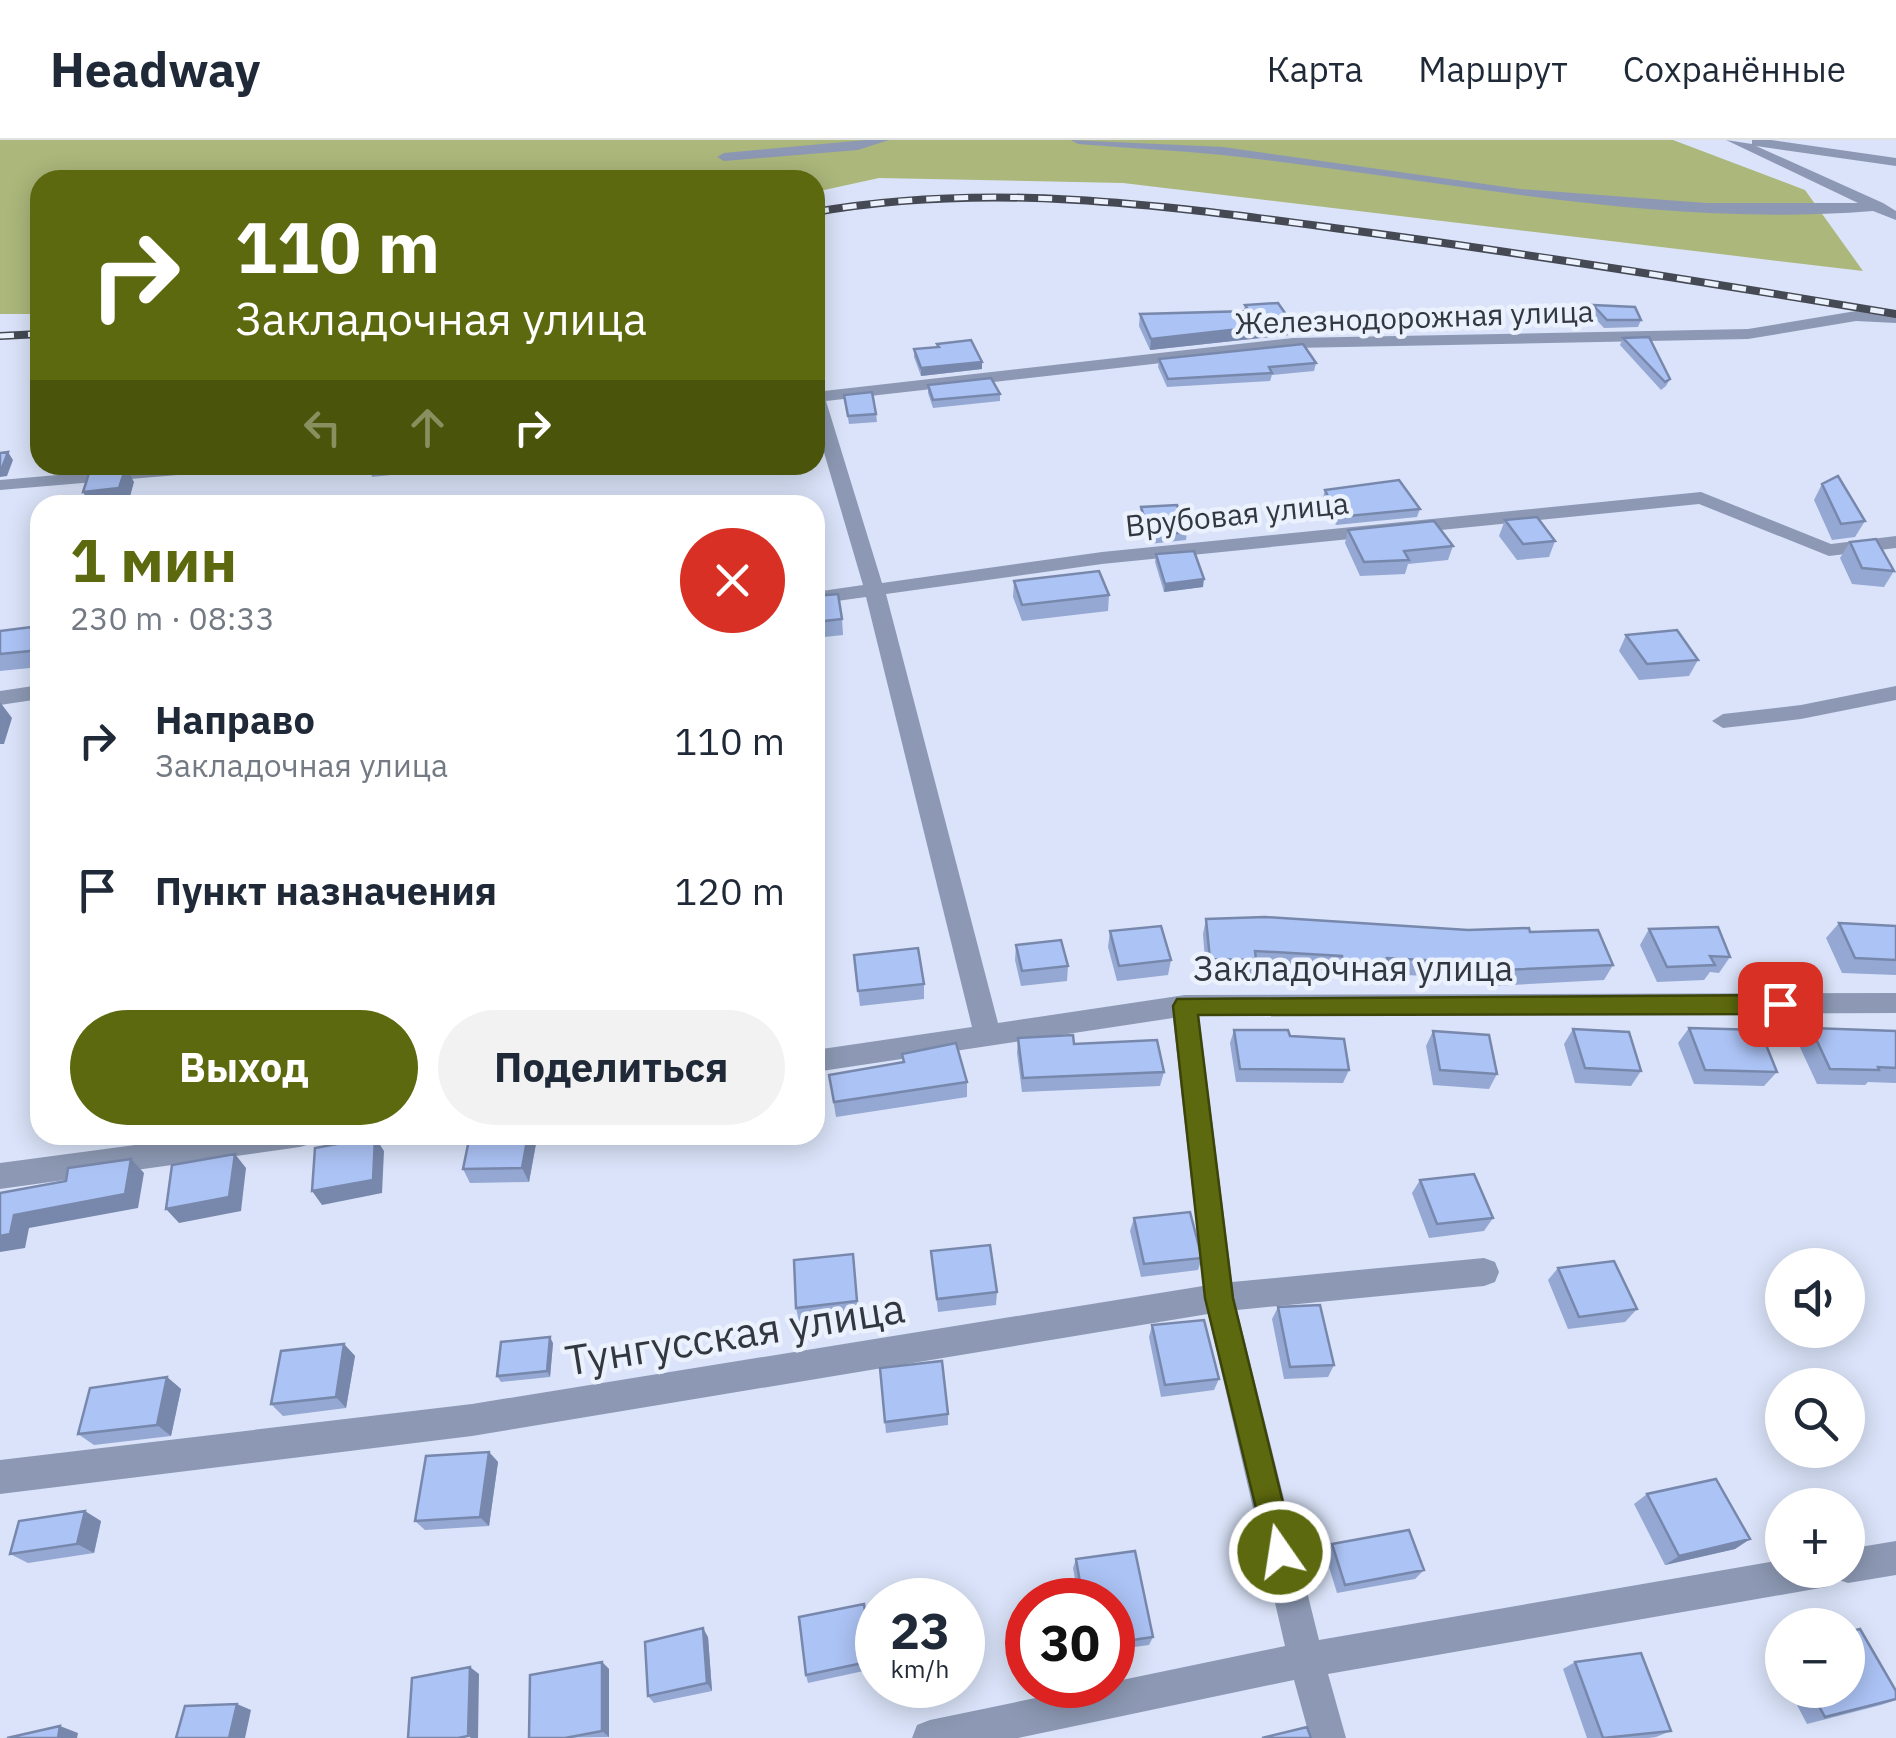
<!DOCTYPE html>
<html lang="ru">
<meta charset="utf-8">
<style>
:root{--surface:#fff;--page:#f2f2f3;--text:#1f2937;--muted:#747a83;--line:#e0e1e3;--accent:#5d690e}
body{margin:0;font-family:"IBM Plex Sans",sans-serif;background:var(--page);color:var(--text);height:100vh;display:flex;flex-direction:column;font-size:38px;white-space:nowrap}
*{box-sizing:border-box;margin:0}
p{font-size:32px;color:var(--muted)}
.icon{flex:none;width:55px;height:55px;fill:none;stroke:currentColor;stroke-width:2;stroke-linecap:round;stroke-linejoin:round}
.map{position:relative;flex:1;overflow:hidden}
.panel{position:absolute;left:30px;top:355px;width:795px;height:650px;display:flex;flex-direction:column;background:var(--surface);border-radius:30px;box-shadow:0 5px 25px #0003}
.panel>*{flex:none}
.top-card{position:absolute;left:30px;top:30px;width:795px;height:305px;border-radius:30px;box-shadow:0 5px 25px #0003;background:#5d690e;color:#fff;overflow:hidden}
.controls{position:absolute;left:1765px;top:1108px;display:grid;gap:20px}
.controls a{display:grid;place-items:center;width:100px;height:100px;border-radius:50%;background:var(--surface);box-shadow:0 5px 25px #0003;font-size:50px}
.speed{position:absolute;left:855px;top:1438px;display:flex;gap:20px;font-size:50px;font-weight:700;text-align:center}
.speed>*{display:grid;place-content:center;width:130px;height:130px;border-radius:50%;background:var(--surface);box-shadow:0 5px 25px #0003;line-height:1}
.speed small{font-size:25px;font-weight:400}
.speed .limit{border:15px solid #d22;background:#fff;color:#111}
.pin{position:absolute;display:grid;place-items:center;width:85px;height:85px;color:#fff;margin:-42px;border-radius:20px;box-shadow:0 5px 15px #0006}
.me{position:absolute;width:110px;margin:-55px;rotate:347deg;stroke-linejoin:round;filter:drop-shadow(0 0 8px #0008)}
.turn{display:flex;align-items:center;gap:35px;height:210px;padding:0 40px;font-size:45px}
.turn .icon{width:130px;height:130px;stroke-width:2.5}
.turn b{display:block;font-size:70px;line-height:85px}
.lanes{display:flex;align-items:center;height:95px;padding:0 40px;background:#0003;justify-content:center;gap:50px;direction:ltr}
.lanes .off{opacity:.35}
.round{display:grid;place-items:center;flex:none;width:105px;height:105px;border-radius:52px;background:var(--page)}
.overview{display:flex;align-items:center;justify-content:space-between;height:170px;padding:0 40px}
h1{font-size:60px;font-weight:700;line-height:75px;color:var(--accent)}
.cta{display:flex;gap:20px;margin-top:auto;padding:20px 40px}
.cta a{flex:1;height:115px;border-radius:60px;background:var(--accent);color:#fff;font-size:40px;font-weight:700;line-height:115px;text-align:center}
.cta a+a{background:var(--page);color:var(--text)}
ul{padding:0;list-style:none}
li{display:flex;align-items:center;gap:30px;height:150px;padding:0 40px}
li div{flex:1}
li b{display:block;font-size:38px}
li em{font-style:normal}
header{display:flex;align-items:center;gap:60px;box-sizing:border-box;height:140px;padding:0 50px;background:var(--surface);border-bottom:2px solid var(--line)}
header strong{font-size:48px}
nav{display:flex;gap:55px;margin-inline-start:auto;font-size:35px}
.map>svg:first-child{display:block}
</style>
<header>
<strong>Headway</strong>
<nav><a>Карта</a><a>Маршрут</a><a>Сохранённые</a></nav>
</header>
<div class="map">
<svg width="1896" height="1598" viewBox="0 0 1896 1598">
<rect width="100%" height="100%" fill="#dae3f9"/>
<path fill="#acb77b" d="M 0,0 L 1673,0 L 1805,50 L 1863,131 L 1123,43 L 879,38 L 815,52 L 815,40 L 40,40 L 40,174 L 0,174 Z"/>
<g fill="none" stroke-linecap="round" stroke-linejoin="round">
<path fill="#8d99b4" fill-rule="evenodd" d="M 866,0 L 889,0 L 858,10 L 724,21 L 717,17 L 724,13 Z
M 1071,0 L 1223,7 L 1520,49 L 1706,63 L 1858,63 L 1726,0 L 1752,4 L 1752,0 L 1771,0 L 1896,18 L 1896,26 L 1756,6 L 1883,63 L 1896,71 L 1896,80 L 1873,71 C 1654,89 1438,38 1222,15 C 1174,10 1126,8 1078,4 Z
M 1856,171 L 1896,173 L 1896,183 L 1856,181 L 1748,199 L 1293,208 L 826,261 L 882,443 L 1102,412 L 1701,352 L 1831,404 L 1896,396 L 1896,408 L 1829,416 L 1699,364 L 1102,424 L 886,454 L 998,883 L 1185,855 L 1896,853 L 1896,873 L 1199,876 L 1232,1142 L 1484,1118 L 1495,1122 L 1499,1132 L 1495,1142 L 1484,1146 L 1237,1170 L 1319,1500 L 1782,1420 L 1782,1430 L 1848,1430 L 1848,1409 L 1896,1401 L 1896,1435 L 1848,1443 L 1839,1440 L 1826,1447 L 1328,1534 L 1346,1598 L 1310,1598 L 1294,1540 L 1018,1598 L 912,1598 L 917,1585 L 930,1580 L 1285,1506 L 1208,1174 L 472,1296 L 0,1354 L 0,1320 L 472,1264 L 1203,1146 L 1173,878 L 815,932 L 815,910 L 972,887 L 866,457 L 815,464 L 815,452 L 863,445 L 815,282 L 815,252 L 1293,198 L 1748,189 Z
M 173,325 L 246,325 L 237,330 L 0,350 L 0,340 Z
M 40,545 L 40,559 L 0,565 L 0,551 Z
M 1896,546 L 1896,560 L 1801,579 L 1723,588 L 1712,581 L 1723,574 L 1801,565 Z
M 210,995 L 314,995 L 310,1004 L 300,1007 L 0,1049 L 0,1023 Z"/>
<g stroke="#454953" stroke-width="8">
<path id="rail" d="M 815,72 C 997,40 1176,67 1357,91 C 1537,115 1717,144 1896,174
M 0,196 L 40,194"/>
</g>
<use href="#rail" stroke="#ebf1fd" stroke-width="5" stroke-dasharray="14" stroke-linecap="butt"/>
</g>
<path fill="#94a8d3" d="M 1245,165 L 1292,183 L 1289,195 L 1150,210 L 1139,186 L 1140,174 L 1244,171 Z
M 1593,165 L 1641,180 L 1638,187 L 1604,188 L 1590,173 Z
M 1623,198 L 1670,239 L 1666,246 L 1661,250 L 1620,205 Z
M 937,204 L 982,222 L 982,229 L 921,236 L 914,217 L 914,209 L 937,207 Z
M 1159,219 L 1316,223 L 1314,231 L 1272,235 L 1270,241 L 1167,247 L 1158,227 Z
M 928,245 L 1000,254 L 1000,261 L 933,268 L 928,253 Z
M 844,255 L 876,274 L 877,282 L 849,284 Z
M 369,325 L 485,325 L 372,337 Z
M 1822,344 L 1865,381 L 1855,397 L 1832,400 L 1814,360 Z
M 1325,350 L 1420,369 L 1417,377 L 1336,385 L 1323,358 Z
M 1141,367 L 1187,392 L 1186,400 L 1149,404 L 1140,375 Z
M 1505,380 L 1555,401 L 1549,417 L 1517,420 L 1499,396 Z
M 1348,390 L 1453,406 L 1448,420 L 1408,424 L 1405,434 L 1360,436 L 1345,403 Z
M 1850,402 L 1894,431 L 1884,447 L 1852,444 L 1840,418 Z
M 1156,414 L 1203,447 L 1164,452 L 1155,422 Z
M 1014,441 L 1109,455 L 1108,471 L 1022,481 L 1013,457 Z
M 815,456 L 842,479 L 843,495 L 815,498 Z
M 40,486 L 40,527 L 0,531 L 0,491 Z
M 1626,495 L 1698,520 L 1689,536 L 1639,540 L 1619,511 Z
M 1206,779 L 1530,792 L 1613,825 L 1604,840 L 1493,846 L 1490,839 L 1384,834 L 1382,838 L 1337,836 L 1337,831 L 1254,826 L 1252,836 L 1206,834 L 1203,794 Z
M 1839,783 L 1896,786 L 1896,835 L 1842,833 L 1826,798 Z
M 1649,789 L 1730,817 L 1719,833 L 1710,832 L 1704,840 L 1657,842 L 1640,805 Z
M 1110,791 L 1171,820 L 1168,835 L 1117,841 L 1108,807 Z
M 1016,805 L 1068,826 L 1067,841 L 1021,846 L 1015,820 Z
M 854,815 L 924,844 L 924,859 L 860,866 Z
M 1689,888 L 1777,932 L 1764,946 L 1694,944 L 1678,903 Z
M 1811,888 L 1896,891 L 1896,943 L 1868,942 L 1865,945 L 1817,944 L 1798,903 Z
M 1573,889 L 1641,931 L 1631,946 L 1575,943 L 1564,904 Z
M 1234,890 L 1290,896 L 1349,930 L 1343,943 L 1236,942 L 1230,903 Z
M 1433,891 L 1497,934 L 1489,949 L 1433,945 L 1426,906 Z
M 1018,898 L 1074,904 L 1164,932 L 1160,946 L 1022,952 L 1017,913 Z
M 902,914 L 967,942 L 967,957 L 836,977 L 829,935 L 903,922 Z
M 470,995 L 535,995 L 537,998 L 529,1042 L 470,1043 L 463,1029 Z
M 1420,1040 L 1493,1078 L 1484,1091 L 1429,1098 L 1412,1053 Z
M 1134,1078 L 1202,1118 L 1198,1130 L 1141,1137 L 1130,1091 Z
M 931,1111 L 997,1152 L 996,1165 L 938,1172 Z
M 853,1114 L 858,1174 L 799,1181 L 796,1168 Z
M 1558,1128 L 1637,1169 L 1625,1182 L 1568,1189 L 1548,1140 Z
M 1278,1167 L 1334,1225 L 1328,1237 L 1284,1239 L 1272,1179 Z
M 1152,1185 L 1219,1239 L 1214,1250 L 1161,1257 L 1149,1197 Z
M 553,1203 L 550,1237 L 501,1242 L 497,1236 Z
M 344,1204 L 355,1216 L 346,1268 L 283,1276 L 271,1264 Z
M 880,1228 L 948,1274 L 948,1285 L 886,1293 Z
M 167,1237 L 181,1249 L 171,1296 L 94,1305 L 78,1294 Z
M 489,1312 L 498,1322 L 489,1386 L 425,1390 L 415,1381 Z
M 1647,1354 L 1750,1399 L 1735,1409 L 1665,1425 L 1634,1364 Z
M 101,1381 L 94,1413 L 28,1423 L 10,1414 Z
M 1332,1404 L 1424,1430 L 1415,1439 L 1337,1453 L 1325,1414 Z
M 1076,1419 L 1153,1497 L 1149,1505 L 1112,1510 L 1112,1460 L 1079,1460 L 1073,1428 Z
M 864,1464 L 873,1529 L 808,1543 L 806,1535 Z
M 708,1497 L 712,1551 L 654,1563 L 648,1556 Z
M 1782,1509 L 1782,1538 L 1770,1515 Z
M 602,1522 L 609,1529 L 609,1597 L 529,1598 Z
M 1575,1522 L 1671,1591 L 1656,1597 L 1649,1598 L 1587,1598 L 1563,1529 Z
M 1789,1550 L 1848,1550 L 1896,1560 L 1881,1565 L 1807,1584 Z"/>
<path fill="#7888ac" d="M 1292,183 L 1289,195 L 1150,210 L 1151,199 Z
M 982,222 L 982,229 L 921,236 L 921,228 Z
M 8,312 L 13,320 L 7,336 L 0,337 L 0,328 Z
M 126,327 L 134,342 L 128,364 L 90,365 L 83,352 Z
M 1204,439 L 1203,447 L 1164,452 L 1165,444 Z
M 0,562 L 12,578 L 4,604 L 0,604 Z
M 528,995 L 535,995 L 537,998 L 529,1042 L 522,1028 Z
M 375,997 L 384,1011 L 382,1053 L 322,1065 L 312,1051 Z
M 235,1014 L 246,1028 L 241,1071 L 179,1083 L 166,1069 Z
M 131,1019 L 144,1033 L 138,1068 L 29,1088 L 25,1108 L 0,1112 L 0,1096 L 14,1075 Z
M 550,1197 L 553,1203 L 550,1237 L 547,1231 Z
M 344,1204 L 355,1216 L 346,1268 L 336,1257 Z
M 167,1237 L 181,1249 L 171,1296 L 157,1285 Z
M 489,1312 L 498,1322 L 489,1386 L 480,1377 Z
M 85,1371 L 101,1381 L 94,1413 L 77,1404 Z
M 1750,1399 L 1735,1409 L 1665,1425 L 1679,1416 Z
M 703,1488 L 708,1497 L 712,1551 L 707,1543 Z
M 602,1522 L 609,1529 L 609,1597 L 602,1591 Z
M 470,1527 L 479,1534 L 478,1598 L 471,1598 L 468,1596 Z
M 237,1564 L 251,1570 L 245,1598 L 229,1598 Z
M 60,1586 L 78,1593 L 77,1598 L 58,1598 Z"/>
<path fill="#acc3f5" stroke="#7888ac" stroke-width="2.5" d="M 1278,163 L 1292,183 L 1151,199 L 1140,174 L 1249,171 L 1245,165 Z
M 1593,165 L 1635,167 L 1641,180 L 1607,180 Z
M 1649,197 L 1670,239 L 1665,242 L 1623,198 Z
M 971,200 L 982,222 L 921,228 L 914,209 L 939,207 L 937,204 Z
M 1303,204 L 1316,223 L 1269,227 L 1272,233 L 1168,239 L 1159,219 Z
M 991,238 L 1000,254 L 933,260 L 928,245 Z
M 872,252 L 876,274 L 848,276 L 844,255 Z
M 8,312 L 2,328 L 0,328 L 0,313 Z
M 369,325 L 408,325 L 369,329 Z
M 126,327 L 119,348 L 83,352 L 90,330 Z
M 1838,336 L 1865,381 L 1841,384 L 1822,344 Z
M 1399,340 L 1420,369 L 1338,377 L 1325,350 Z
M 1177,365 L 1187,392 L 1150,396 L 1141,367 Z
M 1537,377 L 1555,401 L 1523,404 L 1505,380 Z
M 1434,381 L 1453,406 L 1404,411 L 1409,420 L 1364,422 L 1348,390 Z
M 1876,399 L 1894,431 L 1862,428 L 1850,402 Z
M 1194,411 L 1204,439 L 1165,444 L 1156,414 Z
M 1099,431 L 1109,455 L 1022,465 L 1014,441 Z
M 838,454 L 842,479 L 815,482 L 815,456 Z
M 40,486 L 40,510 L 0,514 L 0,491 Z
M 1677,490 L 1698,520 L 1647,524 L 1626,495 Z
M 1265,777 L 1468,790 L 1529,788 L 1530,792 L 1598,790 L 1613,825 L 1501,830 L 1498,824 L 1387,818 L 1388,823 L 1343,821 L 1342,816 L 1255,811 L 1256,820 L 1210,819 L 1206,779 Z
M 1839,783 L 1896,786 L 1896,820 L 1855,818 Z
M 1161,786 L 1171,820 L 1119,826 L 1110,791 Z
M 1718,787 L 1730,817 L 1710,816 L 1715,825 L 1667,827 L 1649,789 Z
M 1061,800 L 1068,826 L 1022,831 L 1016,805 Z
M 918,808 L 924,844 L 858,851 L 854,815 Z
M 1689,888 L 1760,890 L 1777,932 L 1705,930 Z
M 1811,888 L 1896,891 L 1896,928 L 1878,927 L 1879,930 L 1830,929 Z
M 1573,889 L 1629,892 L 1641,931 L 1585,928 Z
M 1234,890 L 1288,890 L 1290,896 L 1344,899 L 1349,930 L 1240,929 Z
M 1433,891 L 1489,895 L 1497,934 L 1440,930 Z
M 1073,895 L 1074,904 L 1157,900 L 1164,932 L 1023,938 L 1018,898 Z
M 956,903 L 967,942 L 834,962 L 829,935 L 904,922 L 902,914 Z
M 470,995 L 528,995 L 522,1028 L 463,1029 Z
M 375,997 L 373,1040 L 312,1051 L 315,1008 Z
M 235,1014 L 229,1057 L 166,1069 L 172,1025 Z
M 131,1019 L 125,1054 L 14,1075 L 10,1094 L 0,1096 L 0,1053 L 66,1041 L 68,1028 Z
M 1474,1034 L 1493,1078 L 1437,1084 L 1420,1040 Z
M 1190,1072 L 1202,1118 L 1144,1124 L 1134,1078 Z
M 990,1105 L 997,1152 L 937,1159 L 931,1111 Z
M 853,1114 L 857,1161 L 796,1168 L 794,1120 Z
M 1614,1121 L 1637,1169 L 1579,1177 L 1558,1128 Z
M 1320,1165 L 1334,1225 L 1290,1227 L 1278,1167 Z
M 1204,1180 L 1219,1239 L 1165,1245 L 1152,1185 Z
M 550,1197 L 547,1231 L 497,1236 L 501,1202 Z
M 344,1204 L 336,1257 L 271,1264 L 281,1211 Z
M 942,1221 L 948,1274 L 885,1282 L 880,1228 Z
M 167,1237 L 157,1285 L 78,1294 L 90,1248 Z
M 489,1312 L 480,1377 L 415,1381 L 426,1316 Z
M 1716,1339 L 1750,1399 L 1679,1416 L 1647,1354 Z
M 85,1371 L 77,1404 L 10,1414 L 19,1381 Z
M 1409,1390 L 1424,1430 L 1345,1445 L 1332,1404 Z
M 1135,1411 L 1153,1497 L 1112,1503 L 1112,1460 L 1083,1460 L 1076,1419 Z
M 864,1464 L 872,1521 L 806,1535 L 799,1477 Z
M 703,1488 L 707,1543 L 648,1556 L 645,1502 Z
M 1860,1489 L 1896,1551 L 1896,1559 L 1825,1577 L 1810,1550 L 1848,1550 L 1848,1492 Z
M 1641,1513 L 1671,1591 L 1603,1598 L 1575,1522 Z
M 602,1522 L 602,1591 L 565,1598 L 529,1598 L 530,1535 Z
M 470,1527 L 468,1596 L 458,1598 L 408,1598 L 412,1538 Z
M 237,1564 L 229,1598 L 176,1598 L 185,1566 Z
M 60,1586 L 58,1598 L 7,1598 Z
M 1307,1587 L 1311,1598 L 1262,1598 Z"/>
<path fill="#5d690e" stroke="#3c4409" stroke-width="2.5" d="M 1780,855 L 1788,858 L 1791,864 L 1788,871 L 1780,874 L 1198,875 L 1233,1158 L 1295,1412 L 1291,1422 L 1280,1427 L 1269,1422 L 1205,1158 L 1173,866 L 1177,859 Z"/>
<g text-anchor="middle" stroke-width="9" stroke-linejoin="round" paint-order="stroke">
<g font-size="30" fill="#33373f" stroke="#ebf1fd">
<text transform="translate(1414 178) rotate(-2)" y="10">Железнодорожная улица</text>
<text transform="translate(1237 375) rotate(-6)" y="10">Врубовая улица</text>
</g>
<g font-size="35" fill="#33373f" stroke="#ebf1fd">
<text x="1353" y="841">Закладочная улица</text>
</g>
<g font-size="42" fill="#33373f" stroke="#ebf1fd">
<text transform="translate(735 1194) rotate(-9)" y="15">Тунгусская улица</text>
</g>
</g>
</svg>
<div class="controls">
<a><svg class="icon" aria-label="sound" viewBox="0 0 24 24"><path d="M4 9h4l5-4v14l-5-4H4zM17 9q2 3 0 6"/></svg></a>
<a><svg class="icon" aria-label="search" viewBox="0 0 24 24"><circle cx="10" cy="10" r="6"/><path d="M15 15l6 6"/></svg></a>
<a>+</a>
<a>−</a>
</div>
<div class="speed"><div>23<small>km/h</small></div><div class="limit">30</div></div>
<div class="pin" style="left:1780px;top:864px;background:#d93025"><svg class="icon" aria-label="arrive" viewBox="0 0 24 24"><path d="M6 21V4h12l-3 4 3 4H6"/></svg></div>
<svg class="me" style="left:1280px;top:1412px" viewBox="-20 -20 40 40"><circle r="17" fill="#5d690e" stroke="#fff" stroke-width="3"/><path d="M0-11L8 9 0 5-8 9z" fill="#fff"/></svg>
<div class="top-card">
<div class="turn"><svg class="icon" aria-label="right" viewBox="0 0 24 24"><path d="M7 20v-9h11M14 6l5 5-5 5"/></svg><div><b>110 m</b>Закладочная улица</div></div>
<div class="lanes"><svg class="icon off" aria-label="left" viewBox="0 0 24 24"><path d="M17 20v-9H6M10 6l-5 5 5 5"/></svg><svg class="icon off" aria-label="ahead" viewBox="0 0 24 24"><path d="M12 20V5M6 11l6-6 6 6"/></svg><svg class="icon" aria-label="right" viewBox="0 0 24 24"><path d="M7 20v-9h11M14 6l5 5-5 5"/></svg></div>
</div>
<section class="panel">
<div class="overview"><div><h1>1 мин</h1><p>230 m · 08:33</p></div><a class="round" style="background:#d93025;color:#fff"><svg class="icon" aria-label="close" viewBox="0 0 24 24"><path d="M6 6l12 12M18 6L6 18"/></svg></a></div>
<ul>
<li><svg class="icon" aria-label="right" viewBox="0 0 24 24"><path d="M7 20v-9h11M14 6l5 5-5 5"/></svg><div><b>Направо</b><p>Закладочная улица</p></div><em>110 m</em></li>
<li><svg class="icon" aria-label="arrive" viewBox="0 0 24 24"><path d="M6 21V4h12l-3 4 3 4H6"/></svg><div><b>Пункт назначения</b></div><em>120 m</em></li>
</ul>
<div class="cta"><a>Выход</a><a>Поделиться</a></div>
</section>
</div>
